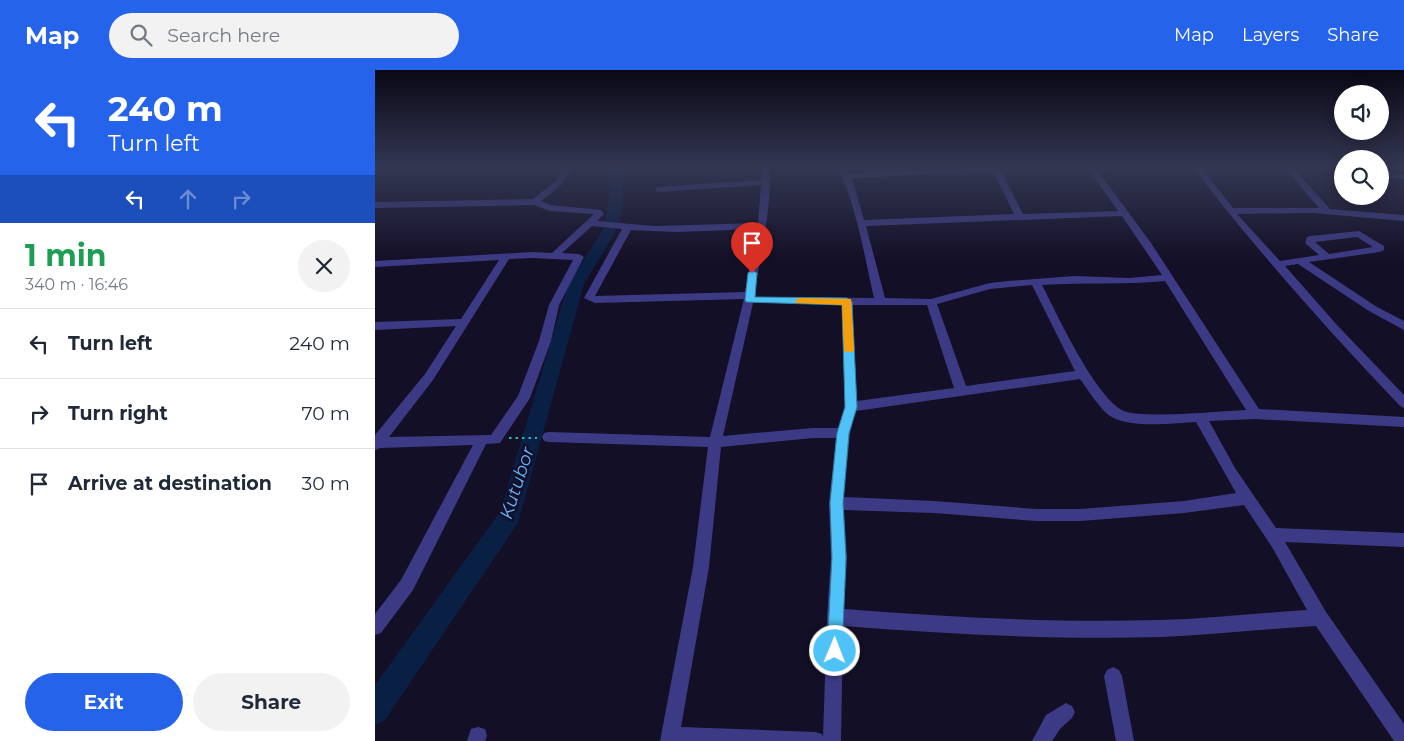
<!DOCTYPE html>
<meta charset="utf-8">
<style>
:root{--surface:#fff;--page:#f2f2f3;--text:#1f2937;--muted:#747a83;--line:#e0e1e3;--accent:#2563eb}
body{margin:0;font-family:Montserrat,sans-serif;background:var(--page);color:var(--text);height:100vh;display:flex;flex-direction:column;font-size:19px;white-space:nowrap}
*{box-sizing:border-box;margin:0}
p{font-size:16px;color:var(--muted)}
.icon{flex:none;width:28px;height:28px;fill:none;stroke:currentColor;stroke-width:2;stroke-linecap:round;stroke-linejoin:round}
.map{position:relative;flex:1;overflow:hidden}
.side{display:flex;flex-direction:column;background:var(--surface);width:375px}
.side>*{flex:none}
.top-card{background:#2563eb;color:#fff;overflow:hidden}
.controls{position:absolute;left:959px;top:15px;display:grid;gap:10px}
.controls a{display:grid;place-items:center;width:55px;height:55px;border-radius:50%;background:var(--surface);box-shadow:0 2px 12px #0003;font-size:25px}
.pin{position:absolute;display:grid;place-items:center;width:42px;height:42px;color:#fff;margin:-51px -21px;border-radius:50% 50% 50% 0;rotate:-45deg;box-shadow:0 0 5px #0007}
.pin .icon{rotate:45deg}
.me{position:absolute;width:55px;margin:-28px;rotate:1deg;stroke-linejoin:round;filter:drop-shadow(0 0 4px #0008)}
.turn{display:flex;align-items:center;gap:18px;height:105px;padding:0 25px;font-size:22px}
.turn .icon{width:65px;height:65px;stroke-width:2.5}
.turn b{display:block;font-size:35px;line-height:42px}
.lanes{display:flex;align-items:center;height:48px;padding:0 25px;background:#0003;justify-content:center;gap:25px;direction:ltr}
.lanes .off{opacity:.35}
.round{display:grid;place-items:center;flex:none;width:52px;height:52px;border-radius:26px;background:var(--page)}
.headline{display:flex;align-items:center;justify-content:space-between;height:85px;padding:0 25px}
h1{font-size:30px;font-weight:700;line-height:38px;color:#1e9e55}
.cta{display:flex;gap:10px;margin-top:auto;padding:10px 25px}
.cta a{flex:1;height:58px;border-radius:30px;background:var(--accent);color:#fff;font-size:20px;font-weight:700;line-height:58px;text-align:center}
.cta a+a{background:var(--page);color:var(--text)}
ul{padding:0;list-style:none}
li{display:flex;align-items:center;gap:15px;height:70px;padding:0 25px;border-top:1px solid var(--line)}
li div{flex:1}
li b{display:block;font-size:19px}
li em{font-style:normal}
header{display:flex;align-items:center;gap:30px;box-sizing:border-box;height:70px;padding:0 25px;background:var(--accent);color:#fff}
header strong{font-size:24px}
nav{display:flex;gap:28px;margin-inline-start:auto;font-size:18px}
.search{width:350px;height:45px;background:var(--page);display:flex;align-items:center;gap:12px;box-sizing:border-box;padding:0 18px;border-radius:28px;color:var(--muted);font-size:19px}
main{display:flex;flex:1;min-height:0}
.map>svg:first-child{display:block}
</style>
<header>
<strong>Map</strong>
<div class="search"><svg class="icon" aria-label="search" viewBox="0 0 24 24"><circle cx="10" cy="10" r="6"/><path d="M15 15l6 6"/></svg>Search here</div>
<nav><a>Map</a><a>Layers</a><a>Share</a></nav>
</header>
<main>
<section class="side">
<div class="top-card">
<div class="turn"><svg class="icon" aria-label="left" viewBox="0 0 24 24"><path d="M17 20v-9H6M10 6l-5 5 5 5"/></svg><div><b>240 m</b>Turn left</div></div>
<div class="lanes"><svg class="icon" aria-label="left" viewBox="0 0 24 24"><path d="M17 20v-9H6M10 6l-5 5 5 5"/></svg><svg class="icon off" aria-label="ahead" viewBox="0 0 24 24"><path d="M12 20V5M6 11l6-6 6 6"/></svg><svg class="icon off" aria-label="right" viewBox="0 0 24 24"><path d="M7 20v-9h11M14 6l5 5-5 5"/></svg></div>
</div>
<div class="headline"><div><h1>1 min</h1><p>340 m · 16:46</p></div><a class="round"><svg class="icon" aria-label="close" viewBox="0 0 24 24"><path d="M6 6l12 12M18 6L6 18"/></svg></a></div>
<ul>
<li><svg class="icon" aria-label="left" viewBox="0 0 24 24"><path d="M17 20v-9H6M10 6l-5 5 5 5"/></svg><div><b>Turn left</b></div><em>240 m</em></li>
<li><svg class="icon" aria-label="right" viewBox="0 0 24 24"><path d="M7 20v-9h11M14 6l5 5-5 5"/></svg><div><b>Turn right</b></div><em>70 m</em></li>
<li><svg class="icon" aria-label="arrive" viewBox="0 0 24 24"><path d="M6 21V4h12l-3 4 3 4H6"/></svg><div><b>Arrive at destination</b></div><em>30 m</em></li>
</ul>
<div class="cta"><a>Exit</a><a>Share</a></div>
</section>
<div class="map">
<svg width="1029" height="671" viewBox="0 0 1029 671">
<rect width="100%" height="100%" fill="#130f26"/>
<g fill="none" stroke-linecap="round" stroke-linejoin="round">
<path fill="#0a1f44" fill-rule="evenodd" d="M 234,97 L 246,97 C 247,115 252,139 242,155 L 232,155 L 230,152 L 234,130 Z
M 234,157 L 239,158 L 241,161 L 209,214 L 143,453 L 10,650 L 0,655 L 0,615 L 125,442 L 193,214 L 229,158 Z"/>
<path stroke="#2fb8b0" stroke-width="2" stroke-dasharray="2.5 4" stroke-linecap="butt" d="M 134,368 L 162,368"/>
<path fill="#3d3a85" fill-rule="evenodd" d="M 190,97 L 198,97 L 187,114 L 166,131 L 176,135 L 226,140 L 229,144 L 222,151 L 280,156 L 383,153 L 386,115 L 284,122 L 281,121 L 281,117 L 386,110 L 386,97 L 394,97 C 398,141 384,182 380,227 L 499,228 C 489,185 482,136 462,97 L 470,97 L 474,103 L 624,97 L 648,144 L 743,141 L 712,97 L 826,97 L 858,138 L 944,138 L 909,97 L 917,97 L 955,139 L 1029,145 L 1029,151 L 939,143 L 862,144 L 905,191 L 944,185 L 930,173 L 932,167 L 935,166 L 984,161 L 1009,176 L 1009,180 L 1005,182 L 934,192 L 1002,237 L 1029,251 L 1029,260 L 994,241 L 923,194 L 910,196 L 962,255 L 1029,325 L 1029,338 L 1025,336 C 953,260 883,182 819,99 L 723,101 L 776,173 L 884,339 L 1029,347 L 1029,357 L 880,349 L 834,351 L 860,398 L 901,458 L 1029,463 L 1029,477 L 910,472 L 951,542 L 1029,654 L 1029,671 L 1019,671 L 941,556 C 889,559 838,565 786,567 C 680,570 574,564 468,556 L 466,671 L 285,671 L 318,497 L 333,377 L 174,372 L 169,371 L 167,367 L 169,363 L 174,362 L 335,367 L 369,229 L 220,233 L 209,228 L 247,159 L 217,156 L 187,183 L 204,184 L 209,187 L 184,235 L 176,271 L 155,328 L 125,373 L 111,374 L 38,520 L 6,563 L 0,565 L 0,544 L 26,510 L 98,375 L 5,378 L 0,380 L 0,365 L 50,304 L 81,256 L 0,260 L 0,252 L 86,249 L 124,190 L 0,197 L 0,191 L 158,182 L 177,183 L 219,144 L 175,141 L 159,135 L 0,138 L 0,132 L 158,129 L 181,111 ZM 618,101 L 639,144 L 489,150 L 477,108 ZM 747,146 L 787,205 L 754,208 L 700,206 L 633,211 L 615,213 L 556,229 L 510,228 L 491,156 ZM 382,159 L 370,222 L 220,226 L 256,160 L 302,162 ZM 982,167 L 998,177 L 954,184 L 940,172 ZM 158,188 L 198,190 L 174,235 L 164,271 L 143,326 L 116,365 L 14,367 L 58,310 L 134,189 ZM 790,211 L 871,340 C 846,341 768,349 749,341 C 721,329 682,244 667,215 C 708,212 749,215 790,211 ZM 657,215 L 700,301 L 591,316 L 562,234 L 615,219 ZM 378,233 L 467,234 L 470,337 L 463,358 L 438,358 L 348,366 ZM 477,235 L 552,235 L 579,318 L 482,331 ZM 705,309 C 713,320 721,333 731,343 C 749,360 798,353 821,352 L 861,423 L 809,431 L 705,439 L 661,439 L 559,431 L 469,427 L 475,363 L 481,341 ZM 438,368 L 461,368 L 454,433 L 456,488 L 452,547 L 448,667 L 447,664 L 440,662 L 306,657 L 334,497 L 346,377 ZM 869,435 L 897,477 L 932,540 C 882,543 833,549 784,550 C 679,553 573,547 469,539 L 472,488 L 469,440 L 559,443 L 661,451 L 705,451 L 809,443 Z
M 932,97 L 968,98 L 968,102 L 936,99 Z
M 1005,102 L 1029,105 L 1029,109 L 1005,106 Z
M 738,597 L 744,600 L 747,606 L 759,671 L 741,671 L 729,606 L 732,600 Z
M 691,633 L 697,636 L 700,642 L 697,648 L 685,659 L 677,671 L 657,671 L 671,645 Z
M 103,657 L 110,659 L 112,666 L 110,671 L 92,671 L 96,659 Z"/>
</g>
<linearGradient id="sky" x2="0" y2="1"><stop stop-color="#0a0815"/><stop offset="0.51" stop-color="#333752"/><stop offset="1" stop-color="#333752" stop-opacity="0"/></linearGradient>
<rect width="1029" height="191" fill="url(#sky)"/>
<path fill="#4fc3f7" stroke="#337fa1" d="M 377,200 L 382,203 L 380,227 L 472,228 L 477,232 L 482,337 L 474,363 L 468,433 L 471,488 L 467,581 L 465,586 L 460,588 L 454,586 L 452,581 L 457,488 L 455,433 L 462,363 L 470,337 L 467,235 L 371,232 L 370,230 L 373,203 Z"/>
<path fill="#f59e0b" d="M 424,228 L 476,229 L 479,279 L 478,282 L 470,282 L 469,279 L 467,235 L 421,233 L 420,231 Z"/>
<g text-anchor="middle" stroke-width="5" stroke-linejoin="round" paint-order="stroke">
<g font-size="18" font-style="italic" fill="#62b6ff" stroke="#130f26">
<text transform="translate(142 413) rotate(-72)" y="6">Kutubor</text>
</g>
</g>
</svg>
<div class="controls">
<a><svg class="icon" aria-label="sound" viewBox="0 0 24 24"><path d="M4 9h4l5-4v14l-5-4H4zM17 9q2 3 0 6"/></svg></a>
<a><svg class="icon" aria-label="search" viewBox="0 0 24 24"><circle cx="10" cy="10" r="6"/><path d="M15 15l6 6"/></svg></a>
</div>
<div class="pin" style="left:377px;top:203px;background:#d93025"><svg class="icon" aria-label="arrive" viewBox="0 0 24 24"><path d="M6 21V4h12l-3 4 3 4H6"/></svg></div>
<svg class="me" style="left:460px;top:581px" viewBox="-20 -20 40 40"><circle r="17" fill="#4fc3f7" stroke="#fff" stroke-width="3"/><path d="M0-11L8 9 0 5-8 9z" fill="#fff"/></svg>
</div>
</main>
